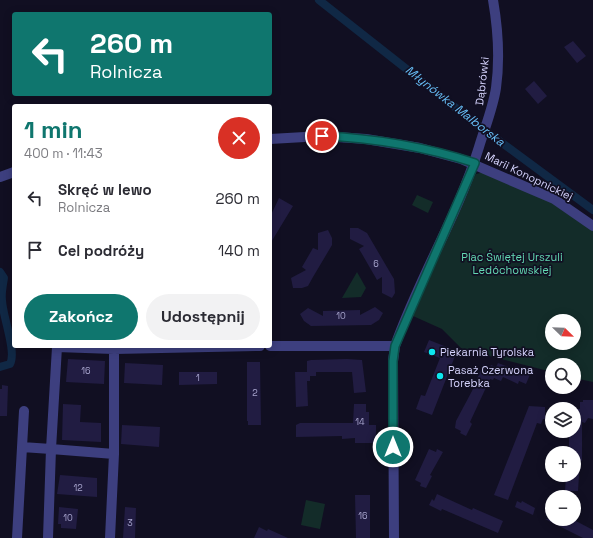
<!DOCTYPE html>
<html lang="pl">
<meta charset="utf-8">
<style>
:root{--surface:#fff;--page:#f2f2f3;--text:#2b2b33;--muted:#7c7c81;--accent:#0f766e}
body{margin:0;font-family:"Space Grotesk",sans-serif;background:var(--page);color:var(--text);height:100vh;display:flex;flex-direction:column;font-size:15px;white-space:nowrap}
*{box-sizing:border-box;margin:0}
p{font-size:13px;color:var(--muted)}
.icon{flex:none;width:22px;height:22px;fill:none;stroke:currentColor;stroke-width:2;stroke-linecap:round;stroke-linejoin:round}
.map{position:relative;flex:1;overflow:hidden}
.panel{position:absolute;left:12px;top:104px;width:260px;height:244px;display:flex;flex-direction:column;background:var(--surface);border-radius:4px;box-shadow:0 2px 10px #0003}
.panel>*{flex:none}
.banner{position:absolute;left:12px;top:12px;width:260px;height:84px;border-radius:4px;box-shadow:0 2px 10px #0003;background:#0f766e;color:#fff;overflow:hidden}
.needle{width:26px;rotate:113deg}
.tools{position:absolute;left:545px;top:314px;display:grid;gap:8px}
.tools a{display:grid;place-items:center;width:36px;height:36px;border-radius:50%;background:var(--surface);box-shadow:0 2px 10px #0003;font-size:20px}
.pin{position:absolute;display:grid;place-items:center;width:34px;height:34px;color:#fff;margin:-17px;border:2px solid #fff;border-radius:50%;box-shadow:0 1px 4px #0007}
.me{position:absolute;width:44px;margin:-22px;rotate:0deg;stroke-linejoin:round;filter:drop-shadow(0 0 3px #0008)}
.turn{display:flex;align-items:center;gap:14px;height:84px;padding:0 12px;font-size:18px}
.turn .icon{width:52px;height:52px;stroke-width:2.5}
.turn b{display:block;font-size:28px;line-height:34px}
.round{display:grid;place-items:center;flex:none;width:42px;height:42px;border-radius:21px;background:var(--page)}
.head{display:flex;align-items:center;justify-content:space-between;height:68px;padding:0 12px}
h1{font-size:24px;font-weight:800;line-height:30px;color:var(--accent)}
.cta{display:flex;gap:8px;margin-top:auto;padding:8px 12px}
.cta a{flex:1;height:46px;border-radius:24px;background:var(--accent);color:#fff;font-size:16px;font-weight:800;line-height:46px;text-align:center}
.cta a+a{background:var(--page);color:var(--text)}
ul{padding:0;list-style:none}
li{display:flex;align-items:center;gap:12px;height:52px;padding:0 12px}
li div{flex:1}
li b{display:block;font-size:15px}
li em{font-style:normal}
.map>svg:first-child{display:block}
</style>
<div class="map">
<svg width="593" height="538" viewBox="0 0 593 538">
<rect width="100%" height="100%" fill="#110f22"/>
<path fill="#132c29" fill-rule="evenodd" d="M 484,172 L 549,201 L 593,230 L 593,382 L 574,378 L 574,365 L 552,365 L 552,372 L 462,349 L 442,329 L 413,316 L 472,181 L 476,174 ZM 552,321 L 574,321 L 574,343 L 552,343 Z
M 417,195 L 433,202 L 428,213 L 412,205 Z
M 357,272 L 366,288 L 361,297 L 342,298 Z
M 306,500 L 325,504 L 320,529 L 301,525 Z"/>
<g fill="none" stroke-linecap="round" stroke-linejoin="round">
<path stroke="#102845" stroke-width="8" d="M 319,0 L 475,123 L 593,210
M 0,272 L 4,278 C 3,285 1,293 2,300 C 2,314 17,352 10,364 L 0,367"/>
</g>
<path fill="#211c42" d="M 573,41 L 586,56 L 577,63 L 564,47 Z
M 534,81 L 547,96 L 538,104 L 525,89 Z
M 279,198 L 293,206 L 270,244 L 270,217 Z
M 350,228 L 358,228 L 367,233 L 391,274 L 394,279 L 395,293 L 392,298 L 382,293 L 382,277 L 377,280 L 362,254 L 359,249 L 364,246 L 350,239 Z
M 328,230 L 332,238 L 332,245 L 313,277 L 308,286 L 302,288 L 293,288 L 291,278 L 306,270 L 302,267 L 313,248 L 318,250 L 318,233 Z
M 375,307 L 383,313 L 379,320 L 371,325 L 311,326 L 304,321 L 300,314 L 308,308 L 323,316 L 323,311 L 360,310 L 360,315 Z
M 429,340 L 457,351 L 432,415 L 416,409 L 421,395 L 425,396 L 440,358 L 424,352 Z
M 68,359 L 105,361 L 104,384 L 66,382 Z
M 347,359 L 362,360 L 366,392 L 354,393 L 352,372 L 316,372 L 316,376 L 310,376 L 310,381 L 307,381 L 308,406 L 296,407 L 295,372 L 307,372 L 307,361 L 311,360 Z
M 247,362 L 260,362 L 261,425 L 248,425 L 248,421 L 247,421 Z
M 125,363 L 163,365 L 162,385 L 124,383 Z
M 498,363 L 514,369 L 515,366 L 520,367 L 531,372 L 526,384 L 519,381 L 518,384 L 503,377 L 501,381 L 494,378 L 493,380 L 490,379 L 470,422 L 472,424 L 466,436 L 460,433 L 461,431 L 455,428 L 456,421 L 472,391 L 483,364 L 490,367 L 491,365 L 496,367 Z
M 179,372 L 217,372 L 217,384 L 179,385 Z
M 2,385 L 8,386 L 7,416 L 0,416 L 0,389 L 2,389 Z
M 583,400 L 593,400 L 593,419 L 588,418 L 585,423 L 582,422 L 582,461 L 580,460 L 578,491 L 565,491 L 566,475 L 574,475 L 574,453 L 569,453 L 569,431 L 574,431 L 574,409 L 580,409 L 580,402 L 583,402 Z
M 63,404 L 81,405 L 80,422 L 101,423 L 101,442 L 62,440 Z
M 354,404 L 366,404 L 366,412 L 369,412 L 369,425 L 376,425 L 376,443 L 355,443 L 355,438 L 342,439 L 342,436 L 296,437 L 296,425 L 300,423 L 353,423 Z
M 529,406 L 545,407 L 545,419 L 543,419 L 541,424 L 537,423 L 508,500 L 494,495 Z
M 122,425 L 160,427 L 159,447 L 121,444 Z
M 429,449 L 436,452 L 437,449 L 443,452 L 430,475 L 432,476 L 426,488 L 420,486 L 421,483 L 415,480 Z
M 60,475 L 97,478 L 97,497 L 57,494 Z
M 437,494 L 472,510 L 473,508 L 503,521 L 498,533 L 442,509 L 441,511 L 429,505 L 432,499 L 434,501 Z
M 355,495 L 370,495 L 370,538 L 356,538 Z
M 517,501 L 521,503 L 522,501 L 535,508 L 533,515 L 515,507 Z
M 59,507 L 78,509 L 76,529 L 61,528 L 61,524 L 58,524 Z
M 125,507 L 136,508 L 135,538 L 123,538 Z
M 545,519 L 577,519 L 576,521 L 593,530 L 593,538 L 583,538 Z
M 259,527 L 267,531 L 268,529 L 288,538 L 254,538 Z"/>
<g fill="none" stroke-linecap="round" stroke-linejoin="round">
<path stroke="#3d3f7f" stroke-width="10" d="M 270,139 L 322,136 L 366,139 L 420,148 L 461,159 L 554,199 L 593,226
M 0,177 L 14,172
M 270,346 L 395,346
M 22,447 L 51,449 L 57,347 L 114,349 L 260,346
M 114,454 L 114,349
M 17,538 L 24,411
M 48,538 L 51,449 L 114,454 L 110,538
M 394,538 L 393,361 L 395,346 C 419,278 458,215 479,147 C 485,127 493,108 496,88 C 500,59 498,29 493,0"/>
</g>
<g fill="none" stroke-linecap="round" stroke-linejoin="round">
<g stroke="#0a4d48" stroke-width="10">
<path id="route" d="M 322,136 C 373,138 426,147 475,163 L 395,346 L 393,361 L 393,447"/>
</g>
<use href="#route" stroke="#0f766e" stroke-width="7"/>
</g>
<g fill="#0de7ef" stroke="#110f22" stroke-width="1.5">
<circle cx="432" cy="352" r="4"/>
<circle cx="440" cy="376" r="4"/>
</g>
<g text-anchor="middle" stroke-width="3.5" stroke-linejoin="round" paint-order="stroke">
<g font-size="9" fill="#a8a5ce">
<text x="376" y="267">6</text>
<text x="341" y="319">10</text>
<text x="86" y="374">16</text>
<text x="198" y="381">1</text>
<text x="255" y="396">2</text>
<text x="360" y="425">14</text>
<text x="78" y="491">12</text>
<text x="363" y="519">16</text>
<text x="68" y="521">10</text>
<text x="130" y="526">3</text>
</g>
<g font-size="11" fill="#d5d3fd" stroke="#110f22">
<text transform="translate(482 81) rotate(-83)" y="4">Dąbrówki</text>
<text transform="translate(529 176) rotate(26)" y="4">Marii Konopnickiej</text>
</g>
<g font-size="11" fill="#63d9b3" stroke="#110f22">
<text x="512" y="261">Plac Świętej Urszuli<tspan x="512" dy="13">Ledóchowskiej</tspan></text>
</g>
<g font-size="11" fill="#d5d3fd" stroke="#110f22" text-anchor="start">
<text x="440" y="356">Piekarnia Tyrolska</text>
<text x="448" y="374">Pasaż Czerwona<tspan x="448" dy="13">Torebka</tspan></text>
</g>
<g font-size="12" font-style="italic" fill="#67bef7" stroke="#110f22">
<text transform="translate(455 106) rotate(38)" y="4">Młynówka Malborska</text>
</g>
</g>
</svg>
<div class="tools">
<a><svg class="needle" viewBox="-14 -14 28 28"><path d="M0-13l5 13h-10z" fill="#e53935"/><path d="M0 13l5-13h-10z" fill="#7c7c81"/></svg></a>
<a><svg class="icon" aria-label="search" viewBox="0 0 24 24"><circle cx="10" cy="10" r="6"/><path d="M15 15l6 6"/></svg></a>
<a><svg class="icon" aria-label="layers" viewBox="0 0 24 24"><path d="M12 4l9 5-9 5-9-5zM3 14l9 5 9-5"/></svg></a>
<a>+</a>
<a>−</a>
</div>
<div class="pin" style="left:322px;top:136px;background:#d93025"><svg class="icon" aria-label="arrive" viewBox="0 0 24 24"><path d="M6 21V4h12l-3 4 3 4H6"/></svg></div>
<svg class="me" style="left:393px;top:447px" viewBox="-20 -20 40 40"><circle r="17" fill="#0f766e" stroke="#fff" stroke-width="3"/><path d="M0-11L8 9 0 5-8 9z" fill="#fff"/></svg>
<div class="banner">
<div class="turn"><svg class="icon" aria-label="left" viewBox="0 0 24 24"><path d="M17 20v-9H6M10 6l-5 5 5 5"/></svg><div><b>260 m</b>Rolnicza</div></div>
</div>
<section class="panel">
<div class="head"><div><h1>1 min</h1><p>400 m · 11:43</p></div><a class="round" style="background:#d93025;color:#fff"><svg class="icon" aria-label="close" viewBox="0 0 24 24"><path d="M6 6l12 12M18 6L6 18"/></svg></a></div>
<ul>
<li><svg class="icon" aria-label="left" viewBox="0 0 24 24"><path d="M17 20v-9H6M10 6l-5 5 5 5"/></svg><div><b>Skręć w lewo</b><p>Rolnicza</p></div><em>260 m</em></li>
<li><svg class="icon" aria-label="arrive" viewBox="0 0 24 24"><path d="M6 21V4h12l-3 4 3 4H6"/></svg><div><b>Cel podróży</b></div><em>140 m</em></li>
</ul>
<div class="cta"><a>Zakończ</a><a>Udostępnij</a></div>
</section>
</div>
